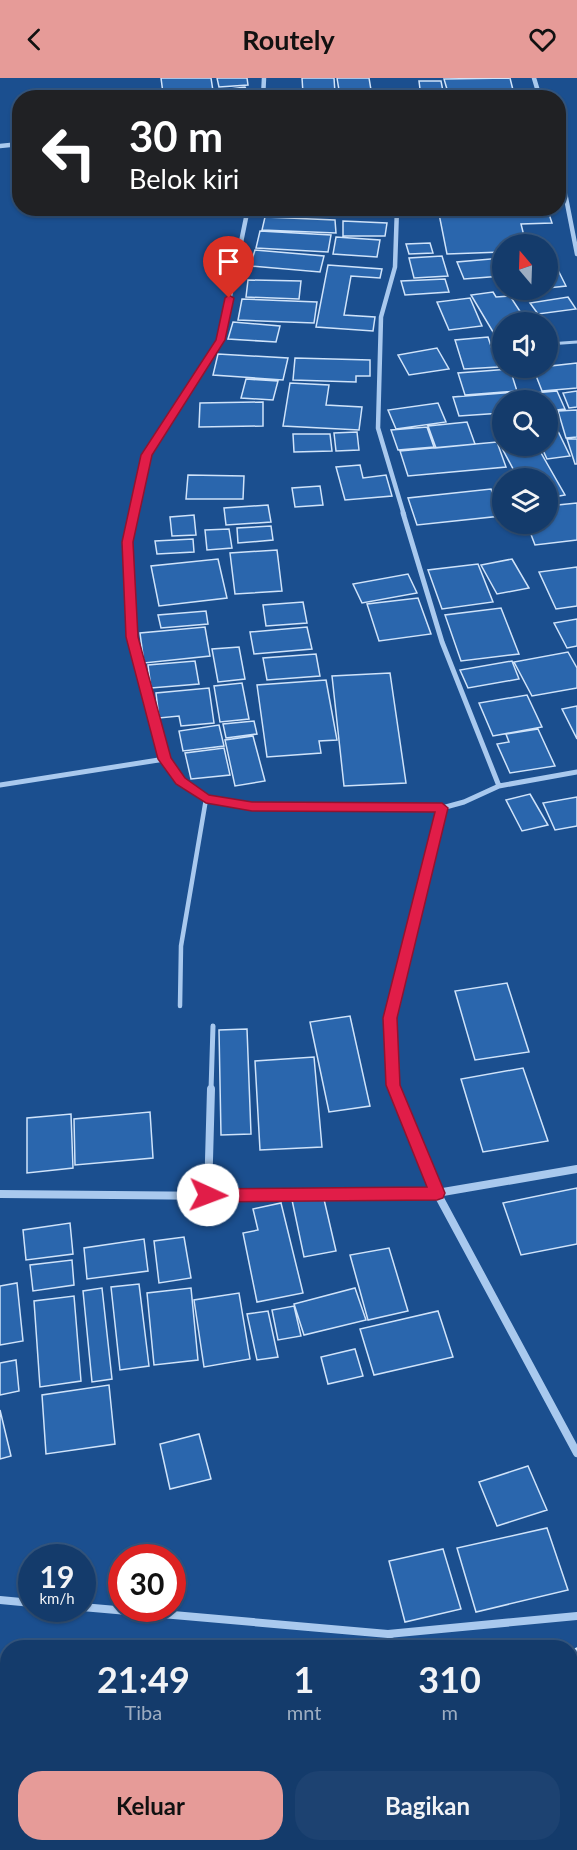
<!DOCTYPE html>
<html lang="id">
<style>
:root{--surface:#143b6b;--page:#1d4271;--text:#f1f3f6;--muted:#9dadc1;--line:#33557e;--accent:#e69b98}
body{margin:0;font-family:Lato,sans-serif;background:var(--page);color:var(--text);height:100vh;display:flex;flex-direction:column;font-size:22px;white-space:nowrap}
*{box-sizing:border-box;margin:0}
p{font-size:20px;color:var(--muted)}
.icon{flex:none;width:33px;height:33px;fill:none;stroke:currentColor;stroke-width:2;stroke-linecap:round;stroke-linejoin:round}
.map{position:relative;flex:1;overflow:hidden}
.details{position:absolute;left:0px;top:1562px;width:578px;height:212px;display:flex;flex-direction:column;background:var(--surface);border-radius:24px 24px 0 0;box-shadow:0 2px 4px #0004,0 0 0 2px var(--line)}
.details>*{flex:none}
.banner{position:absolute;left:12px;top:12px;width:554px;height:126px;border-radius:24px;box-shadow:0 2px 4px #0004,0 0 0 2px var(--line);background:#202124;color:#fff;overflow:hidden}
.needle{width:39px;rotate:341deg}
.fabs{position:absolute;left:492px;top:156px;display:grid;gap:12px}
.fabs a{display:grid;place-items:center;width:66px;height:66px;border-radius:50%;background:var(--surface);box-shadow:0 2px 4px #0004,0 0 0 2px var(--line);font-size:30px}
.speed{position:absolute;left:18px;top:1466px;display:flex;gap:12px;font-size:30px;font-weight:700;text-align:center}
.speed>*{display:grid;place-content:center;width:78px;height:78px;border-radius:50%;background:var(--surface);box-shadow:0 2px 4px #0004,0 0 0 2px var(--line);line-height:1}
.speed small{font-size:15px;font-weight:400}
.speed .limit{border:9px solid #d22;background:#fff;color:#111}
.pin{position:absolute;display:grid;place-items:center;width:51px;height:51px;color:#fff;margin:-62px -26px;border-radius:50% 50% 50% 0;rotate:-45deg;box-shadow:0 0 6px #0007}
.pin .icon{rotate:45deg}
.me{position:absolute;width:66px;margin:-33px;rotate:92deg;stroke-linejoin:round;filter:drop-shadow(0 0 4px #0008)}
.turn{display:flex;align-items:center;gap:21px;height:126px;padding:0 18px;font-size:27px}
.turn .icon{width:78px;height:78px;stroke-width:2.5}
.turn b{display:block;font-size:42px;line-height:51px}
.eta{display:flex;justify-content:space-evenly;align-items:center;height:102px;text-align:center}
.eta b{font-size:36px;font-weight:700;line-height:42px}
.cta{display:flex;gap:12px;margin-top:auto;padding:12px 18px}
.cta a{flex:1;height:69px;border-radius:24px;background:var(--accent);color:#111;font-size:24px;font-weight:700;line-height:69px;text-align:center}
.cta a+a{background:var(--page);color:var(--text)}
header{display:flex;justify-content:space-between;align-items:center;height:78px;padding:0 18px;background:var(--accent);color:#111;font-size:27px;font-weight:700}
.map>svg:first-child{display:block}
</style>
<header><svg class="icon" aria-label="back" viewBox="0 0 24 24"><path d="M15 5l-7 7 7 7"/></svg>Routely<svg class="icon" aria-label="heart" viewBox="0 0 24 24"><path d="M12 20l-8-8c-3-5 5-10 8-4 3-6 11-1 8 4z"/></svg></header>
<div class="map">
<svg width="577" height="1772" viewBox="0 0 577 1772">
<rect width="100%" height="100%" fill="#1b4f8f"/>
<path fill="#2a66ad" stroke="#cfe3fa" stroke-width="1.5" d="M 161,0 L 211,0 L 213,13 L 163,15 Z
M 217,0 L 247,0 L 248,7 L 219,9 Z
M 302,0 L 334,0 L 335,15 L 303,15 Z
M 337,0 L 369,0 L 371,12 L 339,12 Z
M 510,0 L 514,16 L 449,18 L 444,1 Z
M 419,3 L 441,3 L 444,18 L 421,19 Z
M 245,9 L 251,20 L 176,18 Z
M 284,130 L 336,130 L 337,138 L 285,139 Z
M 354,130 L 382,130 L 382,137 L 354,137 Z
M 548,133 L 552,145 L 521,146 L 526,166 L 502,166 L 502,174 L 447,176 L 439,136 Z
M 265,139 L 335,142 L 336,155 L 262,152 Z
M 343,143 L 387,145 L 385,158 L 343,158 Z
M 260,153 L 331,157 L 328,174 L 256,170 Z
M 336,159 L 380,162 L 377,179 L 333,176 Z
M 430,165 L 433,175 L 409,176 L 406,166 Z
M 255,172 L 324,178 L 320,194 L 250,188 Z
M 442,178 L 448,198 L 414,200 L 409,180 Z
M 502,180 L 502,198 L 464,201 L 457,184 Z
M 328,187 L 382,191 L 380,200 L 351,198 L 344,237 L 375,239 L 373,253 L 316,249 Z
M 558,192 L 566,208 L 548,210 L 548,193 Z
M 445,201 L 449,214 L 405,217 L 401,203 Z
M 248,202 L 301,203 L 299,221 L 246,219 Z
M 493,214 L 496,219 L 510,218 L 527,244 L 502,244 L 502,253 L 493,254 L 471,217 Z
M 568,219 L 576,231 L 538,236 L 530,225 Z
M 470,220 L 482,248 L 449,252 L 437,224 Z
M 242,221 L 317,224 L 314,245 L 238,242 Z
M 233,244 L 280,248 L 276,264 L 228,261 Z
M 488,259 L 498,289 L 464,291 L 455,262 Z
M 437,270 L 449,291 L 409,297 L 398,277 Z
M 218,276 L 288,280 L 283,302 L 213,297 Z
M 295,280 L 370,282 L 370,298 L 356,298 L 356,304 L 293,302 Z
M 577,285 L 577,310 L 542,313 L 533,290 Z
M 510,291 L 517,313 L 465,317 L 458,295 Z
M 246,301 L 278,303 L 273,322 L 241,320 Z
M 290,305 L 329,307 L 326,327 L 362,329 L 359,352 L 283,348 Z
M 557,313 L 565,331 L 548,333 L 548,322 L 523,322 L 521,316 Z
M 577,313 L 577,329 L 569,330 L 563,315 Z
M 518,314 L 521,322 L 502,322 L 502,335 L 459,338 L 453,319 Z
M 263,324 L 263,348 L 199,349 L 200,325 Z
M 438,325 L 446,344 L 396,351 L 388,332 Z
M 577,332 L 577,359 L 566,360 L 558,333 Z
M 467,344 L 475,366 L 436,370 L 428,348 Z
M 555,347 L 570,378 L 547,381 L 541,368 L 548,368 L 548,348 Z
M 427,349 L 434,369 L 398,372 L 391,352 Z
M 357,354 L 359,372 L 336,373 L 334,355 Z
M 293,356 L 330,356 L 332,373 L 294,374 Z
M 502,358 L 502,368 L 537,368 L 565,417 L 548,420 L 548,400 L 518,400 L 496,359 Z
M 567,361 L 577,361 L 577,386 L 575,386 Z
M 497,364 L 506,389 L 408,398 L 400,373 Z
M 360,387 L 363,400 L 386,397 L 392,418 L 345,422 L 336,389 Z
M 188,397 L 244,398 L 243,421 L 186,421 Z
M 320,408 L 323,427 L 295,429 L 292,410 Z
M 491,411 L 501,438 L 417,447 L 408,420 Z
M 577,425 L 577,462 L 535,467 L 527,446 L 548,446 L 548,428 Z
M 268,427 L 271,444 L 226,447 L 224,430 Z
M 194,437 L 196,457 L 172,458 L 170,439 Z
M 271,448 L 273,462 L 238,465 L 237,450 Z
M 229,451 L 232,470 L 207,472 L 205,452 Z
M 193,461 L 194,474 L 157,476 L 155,463 Z
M 277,472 L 282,513 L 235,516 L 230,475 Z
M 218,481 L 227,520 L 159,528 L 151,488 Z
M 512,481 L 529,510 L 497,516 L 481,487 Z
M 478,486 L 493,524 L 442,531 L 428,492 Z
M 577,489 L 577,528 L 556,531 L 539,494 Z
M 408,496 L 417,515 L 362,525 L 353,506 Z
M 418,520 L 431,556 L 379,563 L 367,526 Z
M 303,524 L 307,545 L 266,548 L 263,527 Z
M 501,530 L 519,576 L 461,583 L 445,537 Z
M 206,533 L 208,546 L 161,550 L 158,537 Z
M 577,541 L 577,568 L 567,570 L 554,545 Z
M 205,549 L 210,578 L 144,585 L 140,555 Z
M 307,549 L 312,571 L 254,576 L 250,554 Z
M 239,569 L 245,601 L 218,604 L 212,571 Z
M 568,574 L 577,590 L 577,610 L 532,618 L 514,584 Z
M 316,576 L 320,598 L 267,602 L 263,580 Z
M 195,583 L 199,606 L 151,610 L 148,587 Z
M 512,583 L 519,601 L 468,610 L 460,592 Z
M 390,595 L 406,705 L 344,708 L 332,598 Z
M 326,602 L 337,662 L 319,663 L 321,675 L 267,679 L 257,607 Z
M 242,605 L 249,641 L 220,644 L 214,608 Z
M 209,610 L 214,645 L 181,648 L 179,638 L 159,640 L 156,615 Z
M 527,617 L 542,649 L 493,658 L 479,625 Z
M 577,628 L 577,661 L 562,631 Z
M 254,643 L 257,656 L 226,660 L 223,646 Z
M 219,647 L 224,668 L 183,673 L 179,653 Z
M 538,651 L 555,688 L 510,695 L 497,666 L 509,664 L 506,656 Z
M 253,658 L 265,703 L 235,708 L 225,662 Z
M 224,670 L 230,697 L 191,701 L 185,675 Z
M 530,716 L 548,747 L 522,753 L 506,722 Z
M 577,719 L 577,748 L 555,752 L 543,725 Z
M 507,905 L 529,974 L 475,982 L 455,913 Z
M 350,938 L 370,1028 L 329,1034 L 310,944 Z
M 247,951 L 251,1056 L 221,1057 L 219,952 Z
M 314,979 L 322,1069 L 260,1072 L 255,983 Z
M 523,990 L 548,1063 L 483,1074 L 461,1001 Z
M 150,1034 L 153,1080 L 75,1087 L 74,1041 Z
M 71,1036 L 73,1090 L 27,1095 L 27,1040 Z
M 577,1110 L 577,1166 L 521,1177 L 503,1125 Z
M 323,1117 L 336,1173 L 304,1179 L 292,1122 Z
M 281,1125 L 303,1215 L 257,1224 L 243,1155 L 258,1152 L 253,1131 Z
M 70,1145 L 73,1176 L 26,1182 L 23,1152 Z
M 184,1159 L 191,1200 L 159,1205 L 154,1163 Z
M 144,1161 L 148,1193 L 87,1201 L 84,1170 Z
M 389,1170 L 408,1233 L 368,1242 L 350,1177 Z
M 72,1182 L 74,1207 L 33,1213 L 30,1187 Z
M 17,1205 L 23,1263 L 0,1267 L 0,1208 Z
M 139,1206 L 149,1288 L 120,1292 L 111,1209 Z
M 102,1210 L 112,1301 L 92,1304 L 83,1213 Z
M 191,1210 L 198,1282 L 154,1287 L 147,1215 Z
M 355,1210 L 366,1242 L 304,1257 L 294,1226 Z
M 239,1215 L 250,1281 L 204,1289 L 194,1222 Z
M 74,1218 L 81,1303 L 40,1309 L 34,1223 Z
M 294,1228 L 301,1258 L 278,1262 L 272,1232 Z
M 268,1233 L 278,1279 L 257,1282 L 247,1236 Z
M 438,1233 L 453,1279 L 374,1297 L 360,1251 Z
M 355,1271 L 363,1298 L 328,1306 L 321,1279 Z
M 16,1282 L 19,1313 L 0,1317 L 0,1285 Z
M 109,1307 L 115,1366 L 46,1376 L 42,1317 Z
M 0,1332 L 11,1378 L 0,1381 Z
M 199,1356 L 211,1401 L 170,1411 L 160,1366 Z
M 528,1388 L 547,1432 L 497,1448 L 479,1404 Z
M 547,1450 L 568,1512 L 476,1534 L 457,1470 Z
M 443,1471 L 461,1531 L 405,1544 L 389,1483 Z
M 577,1570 L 577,1663 L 570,1646 L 570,1573 Z
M 570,1657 L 577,1675 L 577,1679 L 570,1682 Z
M 8,1676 L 8,1723 L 0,1724 L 0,1677 Z
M 8,1736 L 8,1766 L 54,1766 L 0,1771 L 0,1737 Z
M 186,1766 L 221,1766 L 222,1772 L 186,1772 Z
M 249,1766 L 327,1766 L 328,1772 L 230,1772 L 230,1769 Z"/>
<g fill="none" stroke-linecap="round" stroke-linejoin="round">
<path stroke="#a9c9ee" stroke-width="3" d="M 548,266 L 577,264"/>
<path stroke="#a9c9ee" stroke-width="4.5" d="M 180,928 L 181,868 L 206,721"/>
<path stroke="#a9c9ee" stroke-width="4.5" d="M 534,0 L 540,20
M 263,20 L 264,0
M 0,68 L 20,66
M 558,79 L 577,176
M 397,130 L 395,189 L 381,239 L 378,350 L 404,437
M 133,437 L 146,377 L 221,262 L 248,130"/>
<path stroke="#a9c9ee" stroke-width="5" d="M 133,435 L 127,464 L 132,559 L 165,681 L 181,703 L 206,721 L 252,729 L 442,730 L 464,724 L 499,708 L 442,564 L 403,435
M 0,707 L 165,681
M 499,708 L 577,694
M 211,1012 L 213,948
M 395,1012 L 393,1007 L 390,940 L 442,730"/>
<path stroke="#a9c9ee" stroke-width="8" d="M 395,1011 L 437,1115 L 577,1375
M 0,1116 L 225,1118 L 437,1115 L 577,1091
M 208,1117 L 211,1011
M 0,1522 L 32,1525
M 82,1529 L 388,1556 L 577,1538
M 388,1556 L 392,1569
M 432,1766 L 432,1772"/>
</g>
<path fill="#e11d48" stroke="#92132f" stroke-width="1.5" d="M 229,217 L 234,220 L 225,262 L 152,377 L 133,464 L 138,559 L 171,680 L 185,700 L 209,717 L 252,724 L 442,725 L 448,730 L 397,940 L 400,1007 L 445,1115 L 443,1120 L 437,1122 L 208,1124 L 203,1122 L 200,1117 L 203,1112 L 208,1111 L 427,1109 L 386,1007 L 383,940 L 435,734 L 252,733 L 206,725 L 176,706 L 158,681 L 126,559 L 122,464 L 141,377 L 216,262 L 225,220 Z"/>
</svg>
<div class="fabs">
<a><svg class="needle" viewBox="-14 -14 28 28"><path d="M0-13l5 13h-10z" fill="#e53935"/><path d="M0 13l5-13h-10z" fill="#9dadc1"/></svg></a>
<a><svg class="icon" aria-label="sound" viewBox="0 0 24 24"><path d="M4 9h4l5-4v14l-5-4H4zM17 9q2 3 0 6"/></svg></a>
<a><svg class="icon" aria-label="search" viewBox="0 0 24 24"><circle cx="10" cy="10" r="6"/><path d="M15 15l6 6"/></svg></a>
<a><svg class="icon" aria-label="layers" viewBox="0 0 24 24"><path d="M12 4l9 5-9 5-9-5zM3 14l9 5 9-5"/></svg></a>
</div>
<div class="speed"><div>19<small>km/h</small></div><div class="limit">30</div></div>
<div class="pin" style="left:229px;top:220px;background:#d93025"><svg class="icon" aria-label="arrive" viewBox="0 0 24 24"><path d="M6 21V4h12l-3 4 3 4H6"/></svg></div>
<svg class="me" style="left:208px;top:1117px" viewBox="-20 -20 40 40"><circle r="19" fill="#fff"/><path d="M0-13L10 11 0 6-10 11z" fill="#e11d48"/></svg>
<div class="banner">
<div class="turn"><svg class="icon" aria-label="left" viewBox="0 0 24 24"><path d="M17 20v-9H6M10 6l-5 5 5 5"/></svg><div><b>30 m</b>Belok kiri</div></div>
</div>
<section class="details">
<div class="eta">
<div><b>21:49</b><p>Tiba</p></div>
<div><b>1</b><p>mnt</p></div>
<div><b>310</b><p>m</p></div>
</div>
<div class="cta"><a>Keluar</a><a>Bagikan</a></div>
</section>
</div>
